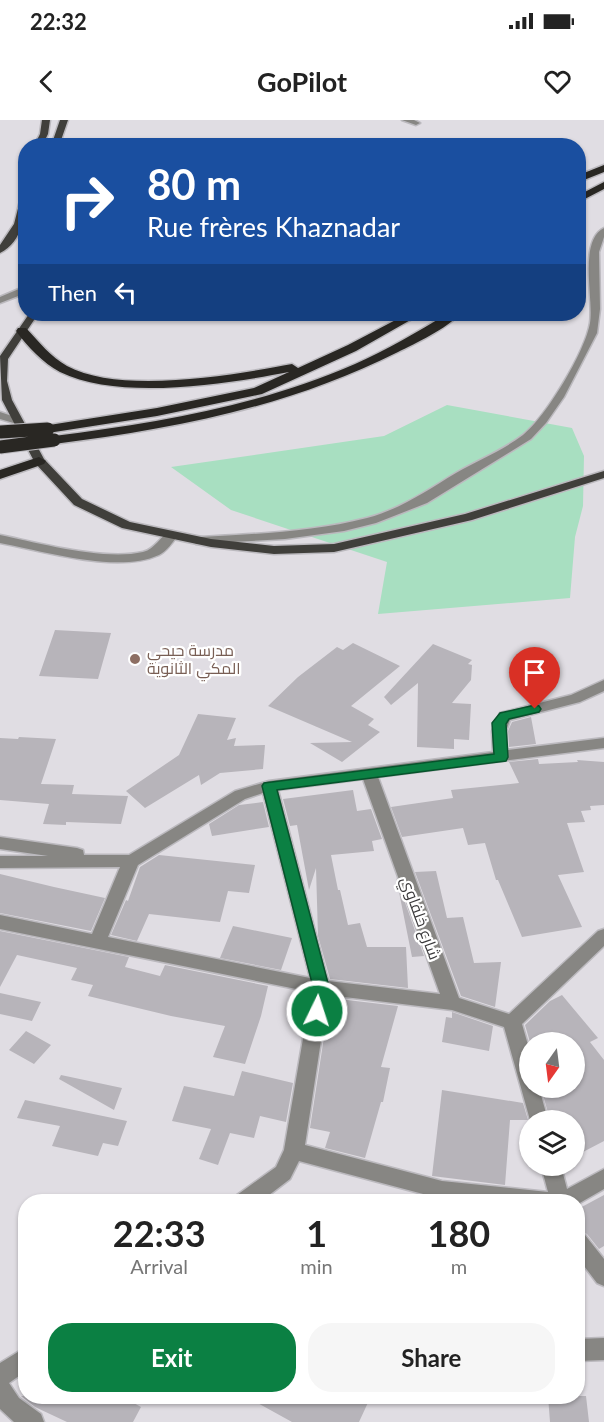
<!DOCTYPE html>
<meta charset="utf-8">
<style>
:root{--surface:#fff;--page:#f6f6f6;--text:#222;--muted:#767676;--accent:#0b8043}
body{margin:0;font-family:Lato,Cairo,sans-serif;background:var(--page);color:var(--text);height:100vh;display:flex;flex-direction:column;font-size:22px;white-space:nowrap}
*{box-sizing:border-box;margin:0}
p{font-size:20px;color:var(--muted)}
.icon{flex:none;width:33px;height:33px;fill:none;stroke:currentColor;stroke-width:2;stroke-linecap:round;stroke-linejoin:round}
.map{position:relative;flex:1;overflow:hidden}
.side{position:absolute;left:18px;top:1074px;width:567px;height:210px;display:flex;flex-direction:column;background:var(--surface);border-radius:24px;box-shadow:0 2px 4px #0004}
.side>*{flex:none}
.guide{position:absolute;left:18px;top:18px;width:568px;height:183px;border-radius:24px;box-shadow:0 2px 4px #0004;background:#1a4fa0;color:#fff;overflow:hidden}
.needle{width:39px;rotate:194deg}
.buttons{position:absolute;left:519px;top:912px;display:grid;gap:12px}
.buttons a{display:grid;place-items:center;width:66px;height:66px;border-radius:50%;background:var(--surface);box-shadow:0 2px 4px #0004;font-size:30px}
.pin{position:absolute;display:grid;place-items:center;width:51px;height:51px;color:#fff;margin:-62px -26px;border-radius:50% 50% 50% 0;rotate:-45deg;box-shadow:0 0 6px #0007}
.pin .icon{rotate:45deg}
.me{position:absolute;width:66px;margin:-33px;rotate:4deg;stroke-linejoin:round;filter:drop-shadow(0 0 4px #0008)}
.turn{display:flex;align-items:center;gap:21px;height:126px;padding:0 30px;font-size:27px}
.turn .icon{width:78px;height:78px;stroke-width:2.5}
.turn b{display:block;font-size:42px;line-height:51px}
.then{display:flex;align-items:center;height:57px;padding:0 30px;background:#0003;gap:12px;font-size:22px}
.eta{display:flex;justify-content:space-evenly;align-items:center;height:102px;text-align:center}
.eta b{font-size:36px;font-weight:700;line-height:42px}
.cta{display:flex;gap:12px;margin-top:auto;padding:12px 30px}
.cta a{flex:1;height:69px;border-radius:24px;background:var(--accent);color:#fff;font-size:24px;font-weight:700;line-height:69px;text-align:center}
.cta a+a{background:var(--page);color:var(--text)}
.status{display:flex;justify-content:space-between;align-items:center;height:42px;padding:0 30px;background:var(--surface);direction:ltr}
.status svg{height:16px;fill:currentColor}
header{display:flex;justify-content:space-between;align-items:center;height:78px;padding:0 30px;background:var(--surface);font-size:27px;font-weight:700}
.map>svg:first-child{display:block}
</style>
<div class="status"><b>22:32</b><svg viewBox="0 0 49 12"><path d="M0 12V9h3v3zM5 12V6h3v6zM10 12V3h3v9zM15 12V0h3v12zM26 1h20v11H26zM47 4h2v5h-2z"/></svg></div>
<header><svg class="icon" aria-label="back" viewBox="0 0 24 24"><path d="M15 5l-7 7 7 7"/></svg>GoPilot<svg class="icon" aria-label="heart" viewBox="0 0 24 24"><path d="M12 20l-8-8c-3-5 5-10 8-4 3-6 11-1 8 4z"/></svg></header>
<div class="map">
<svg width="604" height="1302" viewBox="0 0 604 1302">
<rect width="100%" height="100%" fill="#e0dde3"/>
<path fill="#a8dfc1" d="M 447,285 L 572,308 L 584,336 L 583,386 L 575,417 L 570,478 L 378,494 L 387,442 L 231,390 L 171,347 L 384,316 Z"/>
<path fill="#b7b4ba" d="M 55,510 L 111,513 L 98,559 L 39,556 Z
M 353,523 L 400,546 L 351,586 L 374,599 L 368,605 L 380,612 L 342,642 L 310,623 L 352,622 L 268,586 L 298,557 L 337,527 L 343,530 Z
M 433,524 L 472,540 L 468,544 L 472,545 L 471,560 L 452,583 L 471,584 L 469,620 L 454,619 L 454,629 L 417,627 L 418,563 L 391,585 L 384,577 Z
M 198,594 L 236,598 L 227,620 L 236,618 L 234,626 L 265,625 L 263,649 L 220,653 L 201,665 L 199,655 L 145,688 L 126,671 L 179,635 Z
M 531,597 L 536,624 L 509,627 L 508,611 L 512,602 Z
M 19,617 L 56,619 L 41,664 L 74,665 L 72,674 L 128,676 L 121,704 L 66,702 L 66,705 L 43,704 L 49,684 L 0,680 L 0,618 L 18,619 Z
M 538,639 L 539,644 L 578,642 L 577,640 L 604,642 L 604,685 L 590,686 L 591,690 L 581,691 L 585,702 L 567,703 L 584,752 L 558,755 L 582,807 L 522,817 L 498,760 L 496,760 L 485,723 L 468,725 L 463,708 L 402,717 L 391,687 L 453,678 L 451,670 L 519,663 L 509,642 Z
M 353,670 L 357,691 L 371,689 L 382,719 L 372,721 L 374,731 L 331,735 L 338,770 L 340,770 L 348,805 L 360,803 L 367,827 L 406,827 L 408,868 L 330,859 L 318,816 L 316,748 L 309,770 L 297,705 L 290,706 L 283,679 Z
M 263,682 L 269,707 L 212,716 L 209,704 L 239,685 Z
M 159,735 L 255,745 L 249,773 L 228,771 L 220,802 L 149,794 L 137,821 L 111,815 L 126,780 L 128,781 L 140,747 Z
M 436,751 L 447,798 L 463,797 L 474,843 L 501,842 L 495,887 L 461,876 L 415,752 Z
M 0,754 L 54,767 L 105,778 L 91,811 L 0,793 Z
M 396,757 L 424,836 L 412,837 Z
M 233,806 L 292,818 L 281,850 L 220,838 Z
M 0,811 L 129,837 L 125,847 L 160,856 L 165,845 L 268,866 L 261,896 L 245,944 L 213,937 L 225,906 L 171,896 L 88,876 L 93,865 L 71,860 L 77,848 L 17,835 L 0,867 Z
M 0,873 L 41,882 L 32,901 L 0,894 Z
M 562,875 L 598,918 L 590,922 L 604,940 L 604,1021 L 583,1032 L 574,1021 L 574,1000 L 550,1000 L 541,968 L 574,968 L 574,922 L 530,922 L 525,905 L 550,881 Z
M 330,878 L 398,886 L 381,947 L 390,948 L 383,982 L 381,982 L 365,1038 L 325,1028 L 330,1012 L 310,1008 Z
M 452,892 L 493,906 L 489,931 L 442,922 L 446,897 L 452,898 Z
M 26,911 L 51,925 L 34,944 L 9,930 Z
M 242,951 L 293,963 L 286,1002 L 260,996 L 254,1018 L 230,1013 L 218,1045 L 199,1039 L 211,1009 L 172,1001 L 184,966 L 234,976 Z
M 61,955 L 122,968 L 114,990 L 59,959 Z
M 442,970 L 523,983 L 528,1000 L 510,1000 L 505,1065 L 432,1056 Z
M 25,980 L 74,990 L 127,1001 L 118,1026 L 103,1023 L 98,1036 L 52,1026 L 60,1006 L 17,998 Z
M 604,1075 L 604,1126 L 599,1129 L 587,1114 L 578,1110 L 578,1089 Z
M 21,1276 L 121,1276 L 141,1287 L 133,1302 L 67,1302 L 35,1287 Z
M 245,1276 L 371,1276 L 359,1302 L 292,1302 Z
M 548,1276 L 586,1276 L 589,1302 L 550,1302 Z"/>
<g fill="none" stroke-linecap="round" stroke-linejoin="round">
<g stroke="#bbb9be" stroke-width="3">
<path id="minor" d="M 402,0 L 414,0 L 420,3 L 416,5 Z
M 604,108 L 604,117 L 599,132 L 600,189 L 597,213 L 564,277 L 546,303 L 531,319 L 427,383 L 376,403 L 344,411 L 285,419 L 196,424 L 194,421 L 200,417 C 256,414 313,412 367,398 C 401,389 426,371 456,353 C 478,340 502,331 523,315 C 546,297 585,232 590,203 C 594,179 578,121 604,108 Z
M 26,166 L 26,173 L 0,183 L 0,177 Z
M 0,292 L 21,299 L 22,301 L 17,304 L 0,299 Z
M 172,411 L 178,415 C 173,422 167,431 159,435 C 117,454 44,431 0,423 L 0,415 C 39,423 104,441 143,432 C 156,429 160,415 172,411 Z
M 604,560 L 604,571 L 580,582 L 510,600 L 506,611 L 507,630 L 604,618 L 604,628 L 378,657 L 459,878 L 509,894 L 598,811 L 604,809 L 604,826 L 522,904 L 530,932 L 530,968 L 539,968 L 548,1000 L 530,1000 L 504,907 L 452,890 L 328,875 L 305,1025 L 442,1061 L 548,1072 L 541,1046 L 561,1046 L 567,1069 L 604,1049 L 604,1069 L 578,1084 L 578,1082 L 464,1082 L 442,1079 L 299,1041 L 290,1059 L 260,1082 L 234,1082 L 237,1075 L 276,1047 L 284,1030 L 311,872 L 0,809 L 0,795 L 92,814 L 120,747 L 0,748 L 0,736 L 48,736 L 0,729 L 0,717 L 77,728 L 83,730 L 84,735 L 129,735 L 235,671 L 269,661 L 493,632 L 492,611 L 500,593 L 571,575 ZM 363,659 L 440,874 L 328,861 L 278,670 ZM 263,673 L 310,858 L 108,817 L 138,745 L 245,679 Z
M 578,1112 L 585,1115 L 604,1139 L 604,1166 L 597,1163 L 578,1138 Z
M 604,1218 L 604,1240 L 578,1241 L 578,1219 Z
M 26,1227 L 26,1251 L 9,1263 L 19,1278 L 41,1294 L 44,1302 L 14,1302 L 0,1289 L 0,1243 Z"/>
</g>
<g stroke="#bbb9be" stroke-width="3">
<path id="major" d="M 42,0 L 50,0 L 48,14 L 42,26 L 34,26 L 40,14 Z
M 60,0 L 68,0 L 59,26 L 51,26 Z
M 26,71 C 26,93 23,122 0,133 L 0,125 L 14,104 L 22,73 Z
M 29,194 L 38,194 L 8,239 L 7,261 L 12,280 L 44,339 L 82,379 L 130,402 L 211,419 L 274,426 L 334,424 L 465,394 L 604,351 L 604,358 L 472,400 L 334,432 L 274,434 L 211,427 L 122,408 L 74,385 L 35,343 L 2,280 L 0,236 Z"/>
</g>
<g stroke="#bbb9be" stroke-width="3">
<path id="highway" d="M 604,45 L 604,52 L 579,62 L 579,55 Z
M 604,62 L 604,69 L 579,82 L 579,75 Z
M 407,194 L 421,194 L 356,231 L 262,274 L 157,296 L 48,313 L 41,309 L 43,306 L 157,288 L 254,268 L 289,252 C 226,264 119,281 60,252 C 43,243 27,226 16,211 L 18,208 L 26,208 C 39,222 51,237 67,246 C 120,275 235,255 292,244 L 298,248 L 348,225 Z
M 447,194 L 460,194 C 446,209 416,223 398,232 C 289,287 173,309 54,324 L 47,320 L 54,316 C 157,303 259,286 355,244 C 387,230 417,212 447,194 Z
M 39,337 L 46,341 L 44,344 L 0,359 L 0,350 Z"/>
</g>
<use href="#minor" fill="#878683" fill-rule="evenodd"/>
<use href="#major" fill="#403f3b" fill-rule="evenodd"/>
<use href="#highway" fill="#292723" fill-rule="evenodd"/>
<g stroke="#bbb9be" stroke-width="15" stroke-linecap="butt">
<path id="highway-bridge" d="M 0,312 L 48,309
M 0,327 L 54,320"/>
</g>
<use href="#highway-bridge" stroke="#292723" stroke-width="13"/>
</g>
<path fill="#0b8043" stroke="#07532c" stroke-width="1.5" d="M 535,585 L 539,586 L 541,589 L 539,592 L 509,599 L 506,604 L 508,637 L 506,641 L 277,670 L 329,867 L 323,895 L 317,897 L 311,895 L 309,891 L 313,867 L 262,666 L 264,663 L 494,634 L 492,603 L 500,593 Z"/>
<circle fill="#8d6e63" stroke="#fff" stroke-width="2" cx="135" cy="539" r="6"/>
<g text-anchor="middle" stroke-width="4.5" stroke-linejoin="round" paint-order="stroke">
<g font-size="16" fill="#785e54" stroke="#fff" text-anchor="start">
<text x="147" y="536">مدرسة حيحي<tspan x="147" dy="18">المكي الثانوية</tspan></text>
</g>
<g font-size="16" fill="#3a393b" stroke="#fff">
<text transform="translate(421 798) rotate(70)" y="6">شارع خلفاوي</text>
</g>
</g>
</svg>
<div class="buttons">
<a><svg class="needle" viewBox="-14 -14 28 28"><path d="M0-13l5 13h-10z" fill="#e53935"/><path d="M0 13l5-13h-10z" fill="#767676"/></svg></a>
<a><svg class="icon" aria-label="layers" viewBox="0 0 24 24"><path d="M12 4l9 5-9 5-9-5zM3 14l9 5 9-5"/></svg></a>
</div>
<div class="pin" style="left:535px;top:589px;background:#d93025"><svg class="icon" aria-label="arrive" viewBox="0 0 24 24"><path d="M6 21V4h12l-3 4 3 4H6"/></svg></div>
<svg class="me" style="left:317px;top:891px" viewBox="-20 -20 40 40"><circle r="17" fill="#0b8043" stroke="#fff" stroke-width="3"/><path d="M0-11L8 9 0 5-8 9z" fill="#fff"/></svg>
<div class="guide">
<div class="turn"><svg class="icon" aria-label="right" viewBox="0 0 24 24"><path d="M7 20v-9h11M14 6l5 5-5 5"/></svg><div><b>80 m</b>Rue frères Khaznadar</div></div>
<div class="then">Then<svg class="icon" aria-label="left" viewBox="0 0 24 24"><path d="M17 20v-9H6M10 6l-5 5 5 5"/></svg></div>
</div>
<section class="side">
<div class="eta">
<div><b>22:33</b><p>Arrival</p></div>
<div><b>1</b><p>min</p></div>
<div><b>180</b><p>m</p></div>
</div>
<div class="cta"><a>Exit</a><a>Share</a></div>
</section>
</div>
